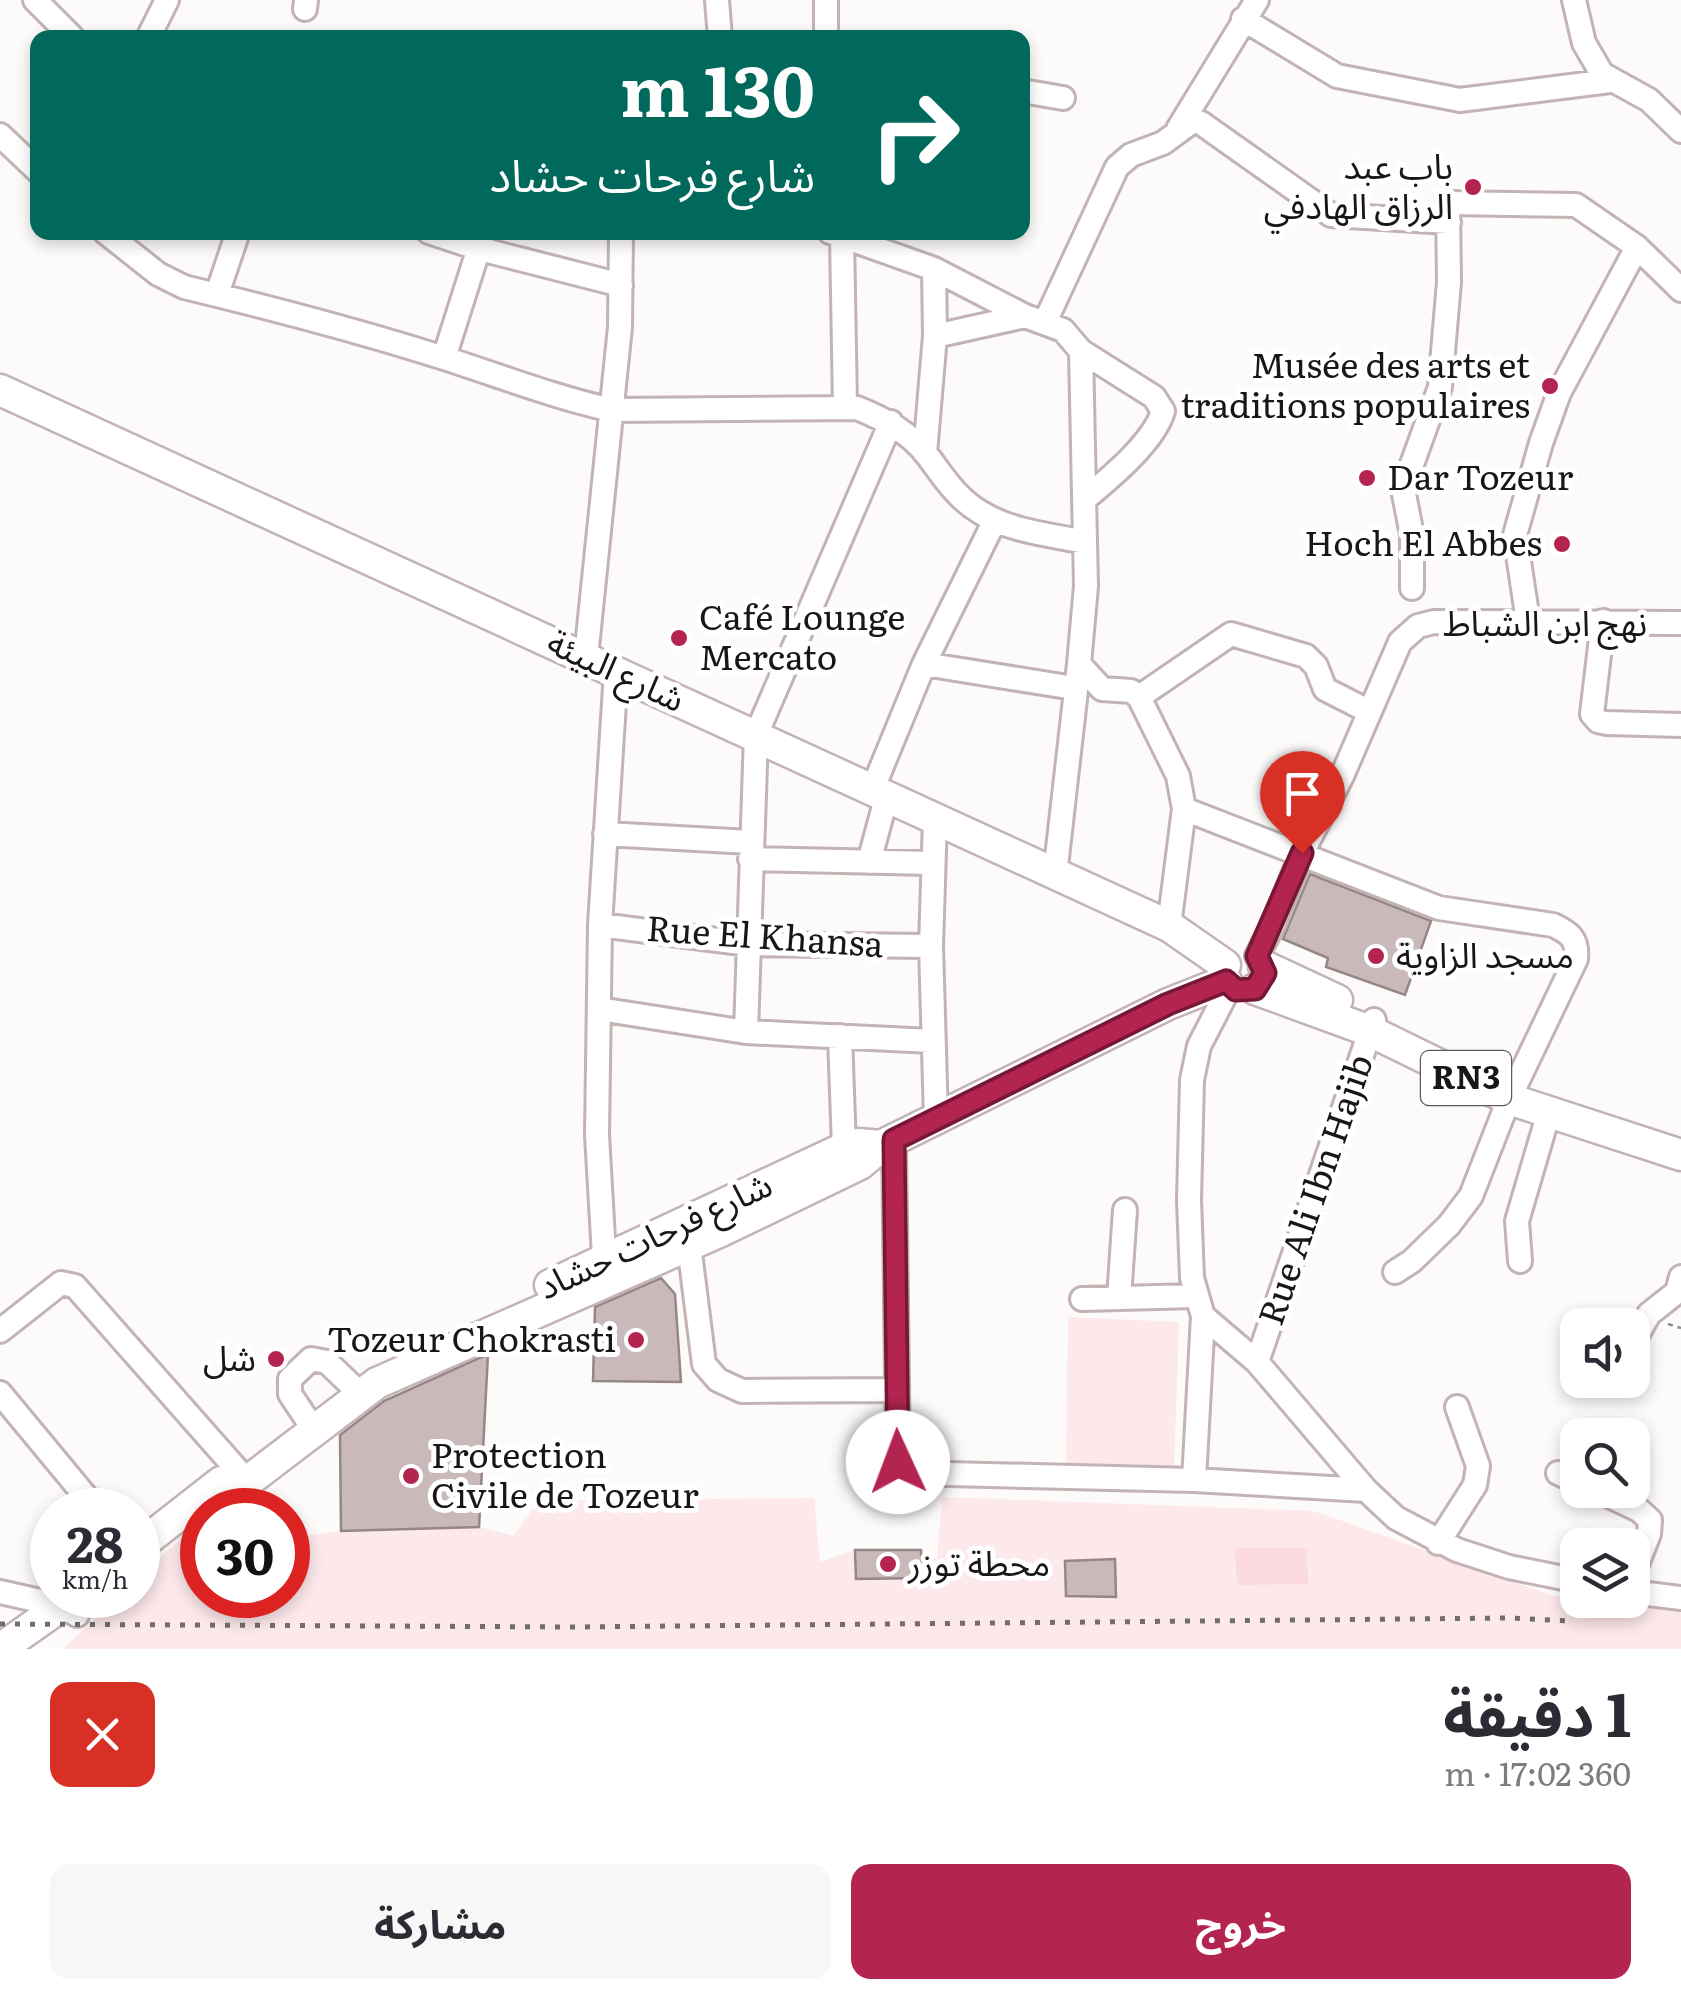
<!DOCTYPE html>
<html lang="ar">
<meta charset="utf-8">
<style>
:root{--surface:#fff;--page:#f7f7f7;--text:#2b2b33;--muted:#7c7c81;--accent:#b42451}
body{margin:0;font-family:Literata,"Noto Sans Arabic",serif;background:var(--page);color:var(--text);direction:rtl;height:100vh;display:flex;flex-direction:column;font-size:38px;white-space:nowrap}
*{box-sizing:border-box;margin:0}
p{font-size:32px;color:var(--muted)}
.icon{flex:none;width:55px;height:55px;fill:none;stroke:currentColor;stroke-width:2;stroke-linecap:round;stroke-linejoin:round}
.map{position:relative;height:1649px;overflow:hidden;direction:ltr}
.panel{display:flex;flex-direction:column;background:var(--surface);flex:1}
.panel>*{flex:none}
.top-card{position:absolute;left:30px;top:30px;width:1000px;height:210px;border-radius:20px;box-shadow:0 5px 15px #0003;direction:rtl;background:#00695c;color:#fff;overflow:hidden}
.tools{position:absolute;left:1560px;top:1308px;display:grid;gap:20px}
.tools a{display:grid;place-items:center;width:90px;height:90px;border-radius:20px;background:var(--surface);box-shadow:0 5px 15px #0003;font-size:50px}
.speed{position:absolute;left:30px;top:1488px;display:flex;gap:20px;font-size:50px;font-weight:700;text-align:center}
.speed>*{display:grid;place-content:center;width:130px;height:130px;border-radius:50%;background:var(--surface);box-shadow:0 5px 15px #0003;line-height:1}
.speed small{font-size:25px;font-weight:400}
.speed .limit{border:15px solid #d22;background:#fff;color:#111}
.pin{position:absolute;display:grid;place-items:center;width:85px;height:85px;color:#fff;margin:-102px -42px;border-radius:50% 50% 50% 0;rotate:-45deg;box-shadow:0 0 10px #0007}
.pin .icon{rotate:45deg}
.me{position:absolute;width:110px;margin:-55px;rotate:358deg;stroke-linejoin:round;filter:drop-shadow(0 0 8px #0008)}
.turn{display:flex;align-items:center;gap:35px;height:210px;padding:0 50px;font-size:45px}
.turn .icon{width:130px;height:130px;stroke-width:2.5}
.turn b{display:block;font-size:70px;line-height:85px}
.round{display:grid;place-items:center;flex:none;width:105px;height:105px;border-radius:20px;background:var(--page)}
.headline{display:flex;align-items:center;justify-content:space-between;height:170px;padding:0 50px}
h1{font-size:60px;font-weight:700;line-height:75px}
.primary-button{display:flex;gap:20px;margin-top:auto;padding:20px 50px}
.primary-button a{flex:1;height:115px;border-radius:20px;background:var(--accent);color:#fff;font-size:40px;font-weight:700;line-height:115px;text-align:center}
.primary-button a+a{background:var(--page);color:var(--text)}
.map>svg:first-child{display:block}
</style>
<div class="map">
<svg width="1681" height="1649" viewBox="0 0 1681 1649">
<rect width="100%" height="100%" fill="#fdfafa"/>
<path fill="#fde8eb" d="M 1068,1317 L 1179,1322 L 1174,1471 L 1066,1469 Z
M 942,1497 L 1314,1511 L 1551,1595 L 1681,1609 L 1681,1649 L 63,1649 L 121,1595 L 138,1595 L 138,1579 L 196,1524 L 202,1531 L 202,1595 L 288,1595 L 288,1538 L 341,1531 L 479,1527 L 514,1536 L 539,1501 L 814,1498 L 820,1562 L 855,1550 L 921,1550 L 937,1559 Z"/>
<path fill="#fbdbe0" d="M 1235,1548 L 1307,1548 L 1308,1584 L 1237,1585 Z"/>
<path fill="#c9b9bb" stroke="#958688" stroke-width="2.5" d="M 1310,874 L 1431,921 L 1405,995 L 1326,967 L 1328,958 L 1283,939 Z
M 661,1278 L 675,1294 L 681,1382 L 593,1381 L 595,1307 Z
M 488,1354 L 479,1527 L 341,1531 L 340,1435 L 384,1401 Z
M 855,1550 L 921,1550 L 922,1578 L 856,1579 Z
M 1115,1559 L 1116,1597 L 1066,1596 L 1065,1561 Z"/>
<g fill="none" stroke-linecap="round" stroke-linejoin="round">
<g stroke="#c3b3b5" stroke-width="28">
<path id="minor" d="M 35,0 L 73,38
M 717,0 L 720,38
M 826,0 L 826,38
M 1574,0 L 1584,43 L 1602,74 L 1649,100 L 1681,131
M 305,9 L 306,0
M 1243,19 L 1337,76 L 1460,100 L 1610,81
M 148,38 L 167,0
M 1022,91 L 1063,98
M 1178,129 L 1257,0
M 0,135 L 38,171
M 105,232 L 158,274 L 184,287 C 271,308 359,331 444,358 C 500,376 554,397 612,410 L 857,408 C 884,419 909,432 927,455 C 943,476 956,498 980,512 C 1009,531 1051,535 1085,542 L 1086,586 L 1079,664 L 1102,689 L 1131,691 L 1139,697 L 1178,776 L 1184,809 L 1169,926
M 429,232 L 480,249 L 621,285
M 830,232 L 934,269 L 1025,316 L 1063,330 L 1081,351 L 1085,542
M 842,237 L 845,407
M 217,294 L 238,232
M 1045,322 L 1117,167 L 1131,155 L 1163,143 L 1193,121 L 1201,123 L 1331,215 L 1449,222
M 935,336 L 1025,316
M 1081,351 L 1154,397 L 1163,411 C 1154,442 1110,478 1086,498
M 444,358 L 484,232
M 925,453 L 935,336 L 934,269
M 1412,588 L 1412,535 L 1403,489 L 1440,387 L 1449,282 L 1448,203 L 1576,205 L 1637,247
M 1528,621 L 1515,535 L 1541,443 L 1559,393 L 1637,247 L 1681,290
M 1603,621 L 1592,714 L 1598,721 L 1607,723 L 1681,725
M 586,657 L 620,327 L 621,232
M 924,664 L 1074,688
M 1139,697 L 1231,634 L 1306,656 L 1316,666 L 1325,689 L 1368,711
M 873,788 L 924,664 L 995,520
M 1184,809 L 1439,908 L 1553,925 C 1570,933 1578,939 1576,959 L 1509,1099 L 1471,1196 L 1449,1225 L 1412,1261 L 1395,1272
M 935,818 L 931,946 L 936,1119
M 605,834 L 750,842
M 750,859 L 931,863
M 869,862 L 887,795
M 1055,875 L 1079,664
M 600,925 L 749,944 L 931,946
M 1257,956 L 1273,925 L 1302,853 L 1342,776 L 1400,642 L 1418,626 L 1434,622 L 1681,623
M 1230,986 L 1199,1046 L 1192,1080 L 1189,1200 L 1192,1278 L 1203,1316 L 1257,1362 L 1366,1490 L 1396,1518 L 1457,1550 L 1509,1567 L 1578,1581
M 599,1009 L 746,1032 L 932,1041
M 746,1032 L 756,735 L 891,422
M 840,1036 L 844,1148
M 894,1140 L 898,1462 L 909,1473 L 1194,1480 L 1366,1490
M 689,1245 L 704,1364 L 718,1380 L 742,1391 L 895,1390
M 1520,1261 L 1517,1221 L 1549,1112
M 605,1273 L 597,1135 L 600,925 L 616,671
M 1119,1298 L 1125,1210
M 1082,1299 L 1195,1296
M 0,1331 L 61,1283 L 75,1286 L 247,1481
M 1632,1344 L 1649,1314 L 1677,1292 L 1681,1277
M 1257,1362 L 1374,1020
M 0,1393 L 97,1510
M 306,1418 L 290,1394 L 290,1379 L 311,1359 L 327,1362 L 351,1385
M 1558,1473 L 1578,1482
M 1194,1480 L 1203,1316
M 1597,1490 L 1639,1510 L 1650,1520 L 1649,1534 L 1632,1577
M 1438,1543 L 1475,1485 L 1478,1466 L 1457,1407
M 0,1592 L 62,1606 L 77,1615
M 1632,1592 L 1681,1598"/>
</g>
<g stroke="#c3b3b5" stroke-width="35">
<path id="major" d="M 0,390 L 1169,926 L 1225,965
M 1264,966 L 1337,1000
M 1255,989 L 1370,1031 L 1509,1099 L 1681,1155
M 550,1285 L 844,1148 L 858,1144 L 881,1146
M 210,1510 L 377,1383 L 721,1231 L 860,1164 L 881,1146 L 1168,1004 L 1226,981
M 138,1547 L 221,1482
M 0,1649 L 77,1595"/>
</g>
<path stroke="#908c8d" stroke-width="2.5" stroke-dasharray="5 5" stroke-linecap="butt" d="M 1668,1324 L 1681,1328"/>
<use href="#minor" stroke="#fff" stroke-width="22"/>
<use href="#major" stroke="#fff" stroke-width="30"/>
<path stroke="#726e6f" stroke-width="5" stroke-dasharray="5 10" stroke-linecap="butt" d="M 0,1624 L 573,1627 L 1509,1618 L 1572,1621"/>
</g>
<g fill="none" stroke-linecap="round" stroke-linejoin="round">
<g stroke="#751735" stroke-width="25">
<path id="route" d="M 898,1462 L 894,1140 L 1168,1004 L 1226,981 L 1236,990 L 1255,989 L 1265,973 L 1257,956 L 1302,853"/>
</g>
<use href="#route" stroke="#b42451" stroke-width="18"/>
</g>
<g fill="#b42451" stroke="#fff" stroke-width="4">
<circle cx="1473" cy="187" r="10"/>
<circle cx="1550" cy="386" r="10"/>
<circle cx="1367" cy="478" r="10"/>
<circle cx="1562" cy="544" r="10"/>
<circle cx="679" cy="638" r="10"/>
<circle cx="1376" cy="956" r="10"/>
<circle cx="636" cy="1340" r="10"/>
<circle cx="276" cy="1359" r="10"/>
<circle cx="411" cy="1476" r="10"/>
<circle cx="888" cy="1564" r="10"/>
</g>
<g text-anchor="middle" stroke-width="10" stroke-linejoin="round" paint-order="stroke">
<rect fill="#fff" stroke="#5f5b5c" stroke-width="2.5" x="1421" y="1051" width="90" height="54" rx="8"/>
<g font-size="32" font-weight="bold" fill="#1a1516">
<text x="1466" y="1089">RN3</text>
</g>
<g font-size="35" fill="#1a1516" stroke="#fff" text-anchor="end">
<text x="1453" y="179">باب عبد<tspan x="1453" dy="40">الرزاق الهادفي</tspan></text>
<text x="1530" y="378">Musée des arts et<tspan x="1530" dy="40">traditions populaires</tspan></text>
<text x="1387" y="490" text-anchor="start">Dar Tozeur</text>
<text x="1542" y="556">Hoch El Abbes</text>
<text x="699" y="630" text-anchor="start">Café Lounge<tspan x="699" dy="40">Mercato</tspan></text>
<text x="1396" y="968" text-anchor="start">مسجد الزاوية</text>
<text x="616" y="1352">Tozeur Chokrasti</text>
<text x="256" y="1371">شل</text>
<text x="431" y="1468" text-anchor="start">Protection<tspan x="431" dy="40">Civile de Tozeur</tspan></text>
<text x="908" y="1576" text-anchor="start">محطة توزر</text>
</g>
<g font-size="35" fill="#1a1516" stroke="#fff">
<text x="1545" y="636">نهج ابن الشباط</text>
<text transform="translate(616 671) rotate(25)" y="12">شارع البيئة</text>
<text transform="translate(765 937) rotate(4)" y="12">Rue El Khansa</text>
<text transform="translate(1316 1190) rotate(-71)" y="12">Rue Ali Ibn Hajib</text>
<text transform="translate(655 1236) rotate(-25)" y="12">شارع فرحات حشاد</text>
</g>
</g>
</svg>
<div class="tools">
<a><svg class="icon" aria-label="sound" viewBox="0 0 24 24"><path d="M4 9h4l5-4v14l-5-4H4zM17 9q2 3 0 6"/></svg></a>
<a><svg class="icon" aria-label="search" viewBox="0 0 24 24"><circle cx="10" cy="10" r="6"/><path d="M15 15l6 6"/></svg></a>
<a><svg class="icon" aria-label="layers" viewBox="0 0 24 24"><path d="M12 4l9 5-9 5-9-5zM3 14l9 5 9-5"/></svg></a>
</div>
<div class="speed"><div>28<small>km/h</small></div><div class="limit">30</div></div>
<div class="pin" style="left:1302px;top:853px;background:#d93025"><svg class="icon" aria-label="arrive" viewBox="0 0 24 24"><path d="M6 21V4h12l-3 4 3 4H6"/></svg></div>
<svg class="me" style="left:898px;top:1462px" viewBox="-20 -20 40 40"><circle r="19" fill="#fff"/><path d="M0-13L10 11 0 6-10 11z" fill="#b42451"/></svg>
<div class="top-card">
<div class="turn"><svg class="icon" aria-label="right" viewBox="0 0 24 24"><path d="M7 20v-9h11M14 6l5 5-5 5"/></svg><div><b>130 m</b>شارع فرحات حشاد</div></div>
</div>
</div>
<section class="panel">
<div class="headline"><div><h1>1 دقيقة</h1><p>360 m · 17:02</p></div><a class="round" style="background:#d93025;color:#fff"><svg class="icon" aria-label="close" viewBox="0 0 24 24"><path d="M6 6l12 12M18 6L6 18"/></svg></a></div>
<div class="primary-button"><a>خروج</a><a>مشاركة</a></div>
</section>
